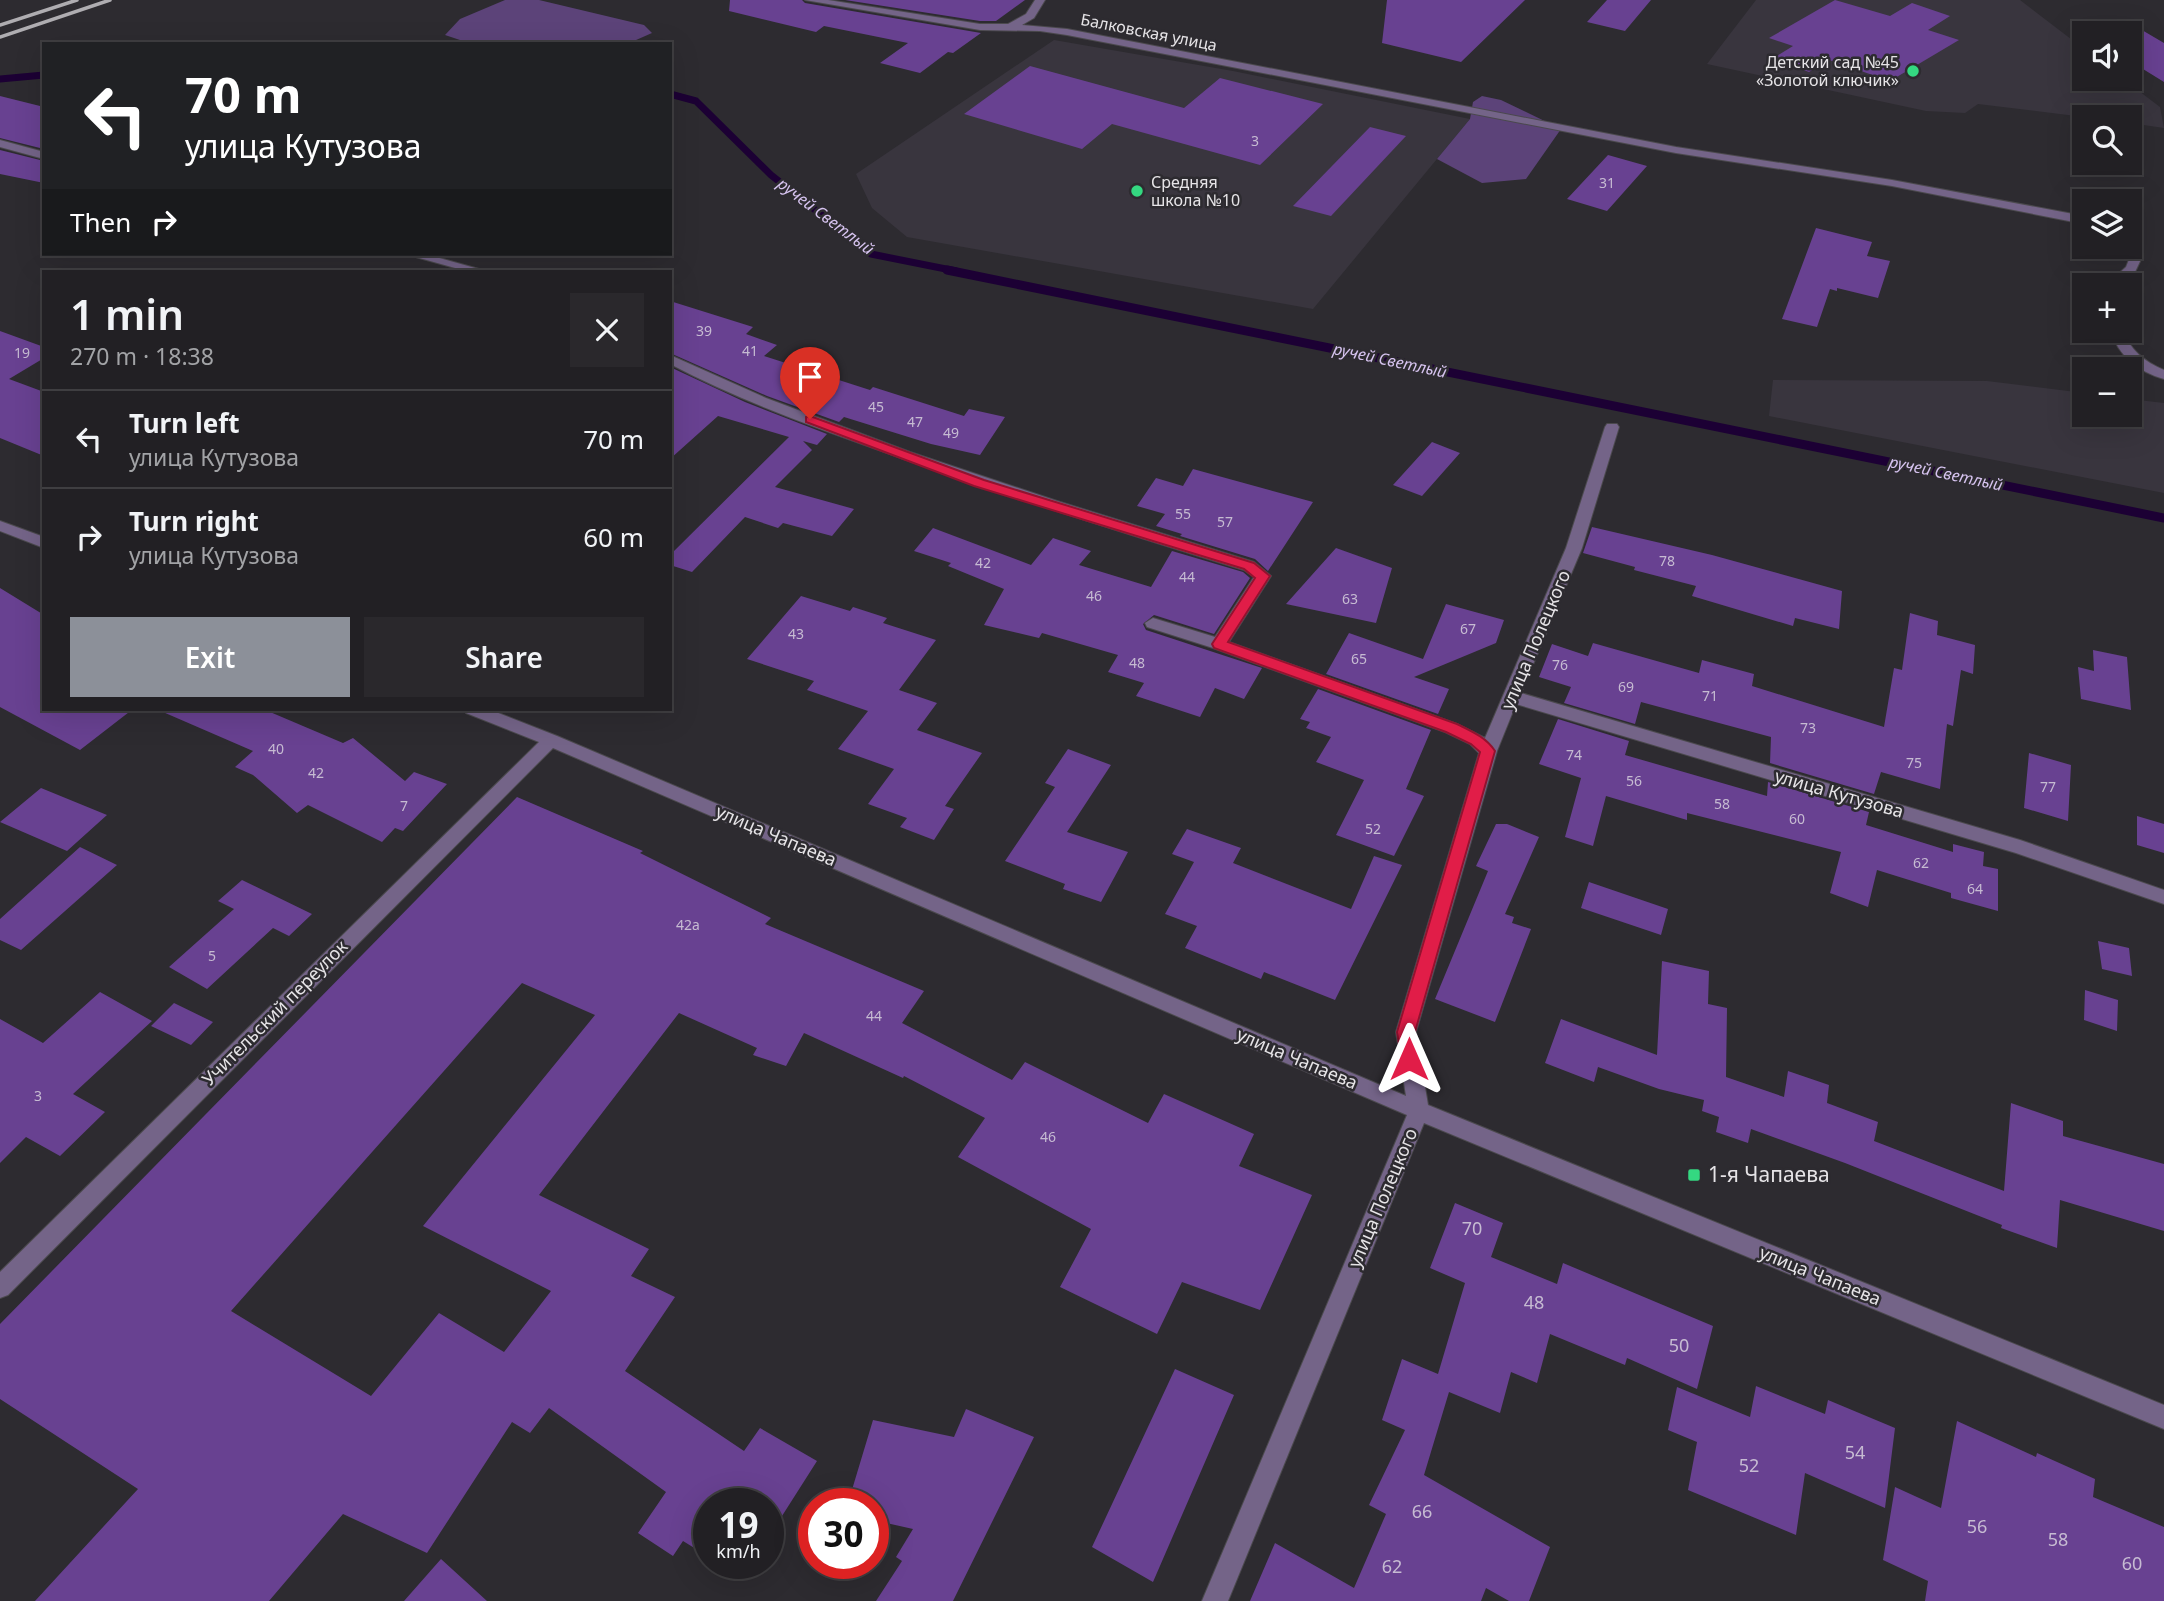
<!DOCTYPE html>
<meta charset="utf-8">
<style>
:root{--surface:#222024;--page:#2a282c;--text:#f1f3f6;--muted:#a2a3a6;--line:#3f3e41;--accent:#8c9099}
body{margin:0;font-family:"Noto Sans",sans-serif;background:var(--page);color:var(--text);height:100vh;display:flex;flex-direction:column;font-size:26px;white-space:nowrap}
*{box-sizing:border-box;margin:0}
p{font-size:23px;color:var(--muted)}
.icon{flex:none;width:38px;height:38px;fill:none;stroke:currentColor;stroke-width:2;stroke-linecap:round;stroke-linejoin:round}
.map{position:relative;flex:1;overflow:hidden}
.side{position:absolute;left:42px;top:270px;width:630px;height:441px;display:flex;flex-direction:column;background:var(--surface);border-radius:0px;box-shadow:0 7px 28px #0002,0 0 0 2px var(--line)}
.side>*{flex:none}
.hud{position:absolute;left:42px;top:42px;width:630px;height:214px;border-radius:0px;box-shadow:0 7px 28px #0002,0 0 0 2px var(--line);background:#202124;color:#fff;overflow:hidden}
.buttons{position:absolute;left:2072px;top:21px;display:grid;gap:14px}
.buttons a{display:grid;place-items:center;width:70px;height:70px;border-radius:0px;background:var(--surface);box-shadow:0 7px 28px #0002,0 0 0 2px var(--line);font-size:35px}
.speed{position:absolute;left:693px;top:1488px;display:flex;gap:14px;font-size:35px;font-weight:700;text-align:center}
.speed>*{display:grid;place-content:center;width:91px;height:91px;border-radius:50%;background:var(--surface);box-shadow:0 7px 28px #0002,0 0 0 2px var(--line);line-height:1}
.speed small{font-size:18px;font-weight:400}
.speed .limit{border:10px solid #d22;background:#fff;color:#111}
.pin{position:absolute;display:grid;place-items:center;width:60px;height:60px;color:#fff;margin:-72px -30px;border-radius:50% 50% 50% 0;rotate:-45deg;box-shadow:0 0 7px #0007}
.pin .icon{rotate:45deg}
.me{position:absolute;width:77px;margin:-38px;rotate:0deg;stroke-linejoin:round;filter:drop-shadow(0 0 5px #0008)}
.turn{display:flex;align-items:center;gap:24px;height:147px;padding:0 28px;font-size:32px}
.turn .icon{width:91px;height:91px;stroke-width:2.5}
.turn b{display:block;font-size:49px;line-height:60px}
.then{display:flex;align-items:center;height:66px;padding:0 28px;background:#0003;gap:14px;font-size:26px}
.round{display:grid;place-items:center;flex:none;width:74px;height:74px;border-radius:0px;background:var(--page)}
.overview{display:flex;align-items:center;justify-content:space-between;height:119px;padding:0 28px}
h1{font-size:42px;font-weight:600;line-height:52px}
.action{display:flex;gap:14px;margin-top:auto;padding:14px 28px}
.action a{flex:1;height:80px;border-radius:0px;background:var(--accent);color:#fff;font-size:28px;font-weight:600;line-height:80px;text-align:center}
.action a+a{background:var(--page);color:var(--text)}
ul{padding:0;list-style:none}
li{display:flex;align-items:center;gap:21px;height:98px;padding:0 28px;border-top:2px solid var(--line)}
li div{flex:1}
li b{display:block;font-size:26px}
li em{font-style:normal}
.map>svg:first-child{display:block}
</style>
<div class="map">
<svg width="2164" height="1601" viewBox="0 0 2164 1601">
<rect width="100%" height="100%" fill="#2d2b30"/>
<path fill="#39353e" d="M 1756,0 L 2020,0 L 2084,49 L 2084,79 L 2123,79 L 2160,107 L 2164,128 L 2130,123 L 2130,117 L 2084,117 L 1978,104 L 1965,113 L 1926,111 L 1707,64 Z
M 1054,40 L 1233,71 L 1470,119 L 1313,309 L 907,237 L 872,208 L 856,174 Z
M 1773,380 L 1987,381 L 2084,393 L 2084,415 L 2130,415 L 2130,399 L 2164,403 L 2164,493 L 1769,416 Z"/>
<path fill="#5c4379" d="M 505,0 L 539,0 L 644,25 L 652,33 L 627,44 L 472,44 L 445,35 L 460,19 Z
M 1482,96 L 1501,100 L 1561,129 L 1526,179 L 1482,183 L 1437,159 L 1470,119 L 1473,102 Z"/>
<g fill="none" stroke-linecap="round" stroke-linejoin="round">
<path stroke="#1c0034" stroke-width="7" d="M 0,79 L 44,75
M 670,94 L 696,101 L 771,175 L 871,254 L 956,271"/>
<path stroke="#1c0034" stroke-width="9" d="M 947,270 L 2164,518"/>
</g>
<path fill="#684191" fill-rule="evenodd" d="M 730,0 L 802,0 L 805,3 L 981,33 L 953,53 L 948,52 L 920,73 L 880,63 L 908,43 L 824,26 L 816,32 L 729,11 Z
M 845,0 L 1025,0 L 996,21 L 980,21 Z
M 1387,0 L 1525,0 L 1461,62 L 1382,43 Z
M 1607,0 L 1651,0 L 1625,31 L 1587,22 Z
M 1835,0 L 1890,16 L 1912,3 L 1950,16 L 1928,30 L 1959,40 L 1890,81 L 1829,60 L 1809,72 L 1772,59 L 1793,46 L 1769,38 Z
M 2130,23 L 2164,43 L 2164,82 L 2130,61 Z
M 1030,66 L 1184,108 L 1220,78 L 1323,104 L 1260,165 L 1112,124 L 1082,149 L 964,114 Z
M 0,96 L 44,107 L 44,149 L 0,138 Z
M 1370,127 L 1406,136 L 1331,216 L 1293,206 Z
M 0,150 L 44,161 L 44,183 L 0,174 Z
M 1608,155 L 1647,166 L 1607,211 L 1567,199 Z
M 1816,228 L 1872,242 L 1867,256 L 1890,261 L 1878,298 L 1837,288 L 1837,291 L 1830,289 L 1817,327 L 1782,319 Z
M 670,301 L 753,327 L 746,334 L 777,345 L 764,356 L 870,390 L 873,387 L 964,416 L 969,409 L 1005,417 L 980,455 L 931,444 L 844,417 L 839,422 L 767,396 L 670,353 Z
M 0,331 L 44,347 L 44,358 L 9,379 L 44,392 L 44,456 L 0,438 Z
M 670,367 L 745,402 L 827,434 L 817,445 L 803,441 L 812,450 L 775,487 L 854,509 L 832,536 L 783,523 L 778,528 L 745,517 L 692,572 L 670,565 L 670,555 L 789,437 L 718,416 L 670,459 Z
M 1432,442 L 1460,453 L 1422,496 L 1393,485 Z
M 1193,469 L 1313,502 L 1268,571 L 1255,559 L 1180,536 L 1182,534 L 1156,526 L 1165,514 L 1137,506 L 1156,478 L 1183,486 Z
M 1592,527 L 1712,555 L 1842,591 L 1839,629 L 1795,618 L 1793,626 L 1692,596 L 1696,586 L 1634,570 L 1635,567 L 1583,553 Z
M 933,528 L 1031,565 L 1053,538 L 1091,551 L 1079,565 L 1151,587 L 1172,551 L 1243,572 L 1250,578 L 1214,634 L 1154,615 L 1143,624 L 1146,630 L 1262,668 L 1244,699 L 1215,688 L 1200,717 L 1136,696 L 1144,683 L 1108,672 L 1118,655 L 1042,633 L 1039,638 L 984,625 L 1004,589 L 948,566 L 951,563 L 914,551 Z
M 1336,548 L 1392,568 L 1376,623 L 1286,604 Z
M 0,588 L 44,615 L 44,709 L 133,709 L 80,750 L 0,707 Z
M 801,596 L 850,611 L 853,607 L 887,618 L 883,623 L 936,640 L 899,690 L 937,703 L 917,730 L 982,753 L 945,806 L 954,809 L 934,840 L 900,827 L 907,818 L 868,804 L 894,769 L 838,749 L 868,711 L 807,690 L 814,681 L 747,659 Z
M 1446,604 L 1504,620 L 1496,643 L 1414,677 L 1449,689 L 1438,714 L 1326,674 L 1349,633 L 1423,659 Z
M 1910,613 L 1938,621 L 1937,635 L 1975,645 L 1973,674 L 1961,670 L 1953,726 L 1947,724 L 1940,789 L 1881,772 L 1874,794 L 1770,763 L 1771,737 L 1641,702 L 1635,724 L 1564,703 L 1571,687 L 1539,677 L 1552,644 L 1588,656 L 1593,643 L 1699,673 L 1702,660 L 1754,674 L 1752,686 L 1884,727 L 1894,668 L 1902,670 Z
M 2093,650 L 2127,657 L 2131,710 L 2081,699 L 2078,667 L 2094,671 Z
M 1318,689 L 1431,730 L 1406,789 L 1424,796 L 1394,856 L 1336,835 L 1364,780 L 1316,762 L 1331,737 L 1306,728 L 1310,722 L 1300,719 Z
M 156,709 L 263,709 L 343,743 L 353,738 L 405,781 L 414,772 L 447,784 L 403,831 L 395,828 L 382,842 L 308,805 L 297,813 L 253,775 L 235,767 L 253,751 Z
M 1558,719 L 1629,741 L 1625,755 L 1767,796 L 1768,782 L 1869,812 L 1866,825 L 1953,852 L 1953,844 L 1984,852 L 1983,866 L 1998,869 L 1998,911 L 1951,898 L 1951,893 L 1877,870 L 1868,907 L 1830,893 L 1841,852 L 1687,813 L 1687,820 L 1606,796 L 1593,846 L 1565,837 L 1581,778 L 1539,764 Z
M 1068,749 L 1111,765 L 1067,832 L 1128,852 L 1101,902 L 1063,889 L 1065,884 L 1005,861 L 1055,787 L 1045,783 Z
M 2029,753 L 2071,765 L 2068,821 L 2024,808 Z
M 41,788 L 107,815 L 67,851 L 0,822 Z
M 517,797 L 643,851 L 640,853 L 771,918 L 765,924 L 924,991 L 902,1023 L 1012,1080 L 1025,1062 L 1148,1123 L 1164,1094 L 1254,1134 L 1239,1166 L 1312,1195 L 1260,1310 L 1182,1282 L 1157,1334 L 1060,1287 L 1091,1229 L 958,1157 L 985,1118 L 904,1076 L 903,1078 L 804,1033 L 786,1066 L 753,1055 L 757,1048 L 679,1013 L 539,1195 L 649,1249 L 631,1276 L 675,1297 L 625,1371 L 744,1451 L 760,1428 L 817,1461 L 768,1538 L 768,1503 L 709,1503 L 709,1557 L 683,1541 L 673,1556 L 638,1533 L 666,1492 L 549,1408 L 530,1433 L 512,1422 L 427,1553 L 343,1514 L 269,1601 L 35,1601 L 138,1489 L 0,1399 L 0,1324 ZM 522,983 L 595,1015 L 423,1226 L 551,1291 L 504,1352 L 439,1313 L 371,1396 L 231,1311 Z
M 2137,816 L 2164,824 L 2164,853 L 2137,845 Z
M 1496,824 L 1507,824 L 1539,837 L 1505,914 L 1514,917 L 1512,923 L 1531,929 L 1495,1022 L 1435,999 L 1488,871 L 1476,866 Z
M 1187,829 L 1241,848 L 1233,863 L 1351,909 L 1374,856 L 1402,865 L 1335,1000 L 1264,972 L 1261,979 L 1185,948 L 1197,926 L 1165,914 L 1194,862 L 1172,854 Z
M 80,847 L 117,865 L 21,950 L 0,940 L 0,919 Z
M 242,880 L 312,914 L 289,936 L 273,928 L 207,989 L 169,967 L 234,909 L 218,901 Z
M 1589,882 L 1668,909 L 1661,935 L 1581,908 Z
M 2098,941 L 2129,948 L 2132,976 L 2102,969 Z
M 1662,961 L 1709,971 L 1708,1004 L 1727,1008 L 1726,1077 L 1784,1097 L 1788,1071 L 1829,1085 L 1827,1103 L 1878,1122 L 1874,1141 L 2004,1191 L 2011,1103 L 2063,1121 L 2063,1136 L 2164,1164 L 2164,1231 L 2060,1200 L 2057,1248 L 2001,1228 L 2002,1225 L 1845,1163 L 1751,1129 L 1748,1143 L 1716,1132 L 1719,1117 L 1702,1111 L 1704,1100 L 1659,1089 L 1598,1067 L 1594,1082 L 1545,1063 L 1561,1019 L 1657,1055 Z
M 2085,990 L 2118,1000 L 2117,1031 L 2084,1020 Z
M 100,992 L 152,1021 L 73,1094 L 105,1112 L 60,1156 L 26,1137 L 0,1163 L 0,1019 L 43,1043 Z
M 174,1003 L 213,1022 L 191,1045 L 151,1026 Z
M 1455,1203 L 1503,1223 L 1491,1257 L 1557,1284 L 1563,1263 L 1713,1326 L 1697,1389 L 1627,1358 L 1625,1365 L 1550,1334 L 1537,1383 L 1511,1372 L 1500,1413 L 1449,1392 L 1424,1475 L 1550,1547 L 1529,1601 L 1509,1601 L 1486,1588 L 1481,1601 L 1250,1601 L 1275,1543 L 1354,1588 L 1386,1514 L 1369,1505 L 1405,1430 L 1382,1420 L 1402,1359 L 1438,1374 L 1465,1283 L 1430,1268 Z
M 1175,1369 L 1234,1395 L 1153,1582 L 1092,1547 Z
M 1756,1386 L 1825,1414 L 1828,1400 L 1895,1428 L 1885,1508 L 1805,1473 L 1796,1535 L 1688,1490 L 1697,1442 L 1668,1430 L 1677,1387 L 1750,1417 Z
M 966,1409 L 1034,1437 L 953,1601 L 876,1601 L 902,1561 L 896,1557 L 913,1529 L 873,1520 L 873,1503 L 848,1503 L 873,1420 L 954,1437 Z
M 1957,1421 L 2036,1457 L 2037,1453 L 2095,1479 L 2093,1497 L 2164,1527 L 2164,1601 L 1925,1601 L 1928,1581 L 1883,1560 L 1895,1487 L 1941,1508 Z
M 441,1559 L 487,1601 L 404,1601 Z"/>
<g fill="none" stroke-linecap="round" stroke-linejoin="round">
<g stroke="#4b494d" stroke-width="2">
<path id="minor" d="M 805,0 L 828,0 L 980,24 L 1008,24 L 1026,14 L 1035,0 L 1045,0 L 1034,18 L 1022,25 L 1067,29 L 1676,147 L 1892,180 L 2084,216 L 2084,224 L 1892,186 L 1676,153 L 1067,35 L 1040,31 L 980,30 Z
M 0,140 L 44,152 L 44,159 L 0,147 Z
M 2130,239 L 2136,243 L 2142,257 L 2135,272 L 2119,285 L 2106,285 L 2126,267 L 2130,257 L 2126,247 L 2130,247 Z
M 405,254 L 425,254 L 486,271 L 466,271 Z
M 2111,331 L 2123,331 C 2130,350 2145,362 2164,370 L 2164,379 C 2139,372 2118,356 2111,331 Z
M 670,355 L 766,398 L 910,452 L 1057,501 L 1254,562 L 1271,576 L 1229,642 L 1457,724 L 1485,738 L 1566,548 L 1605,427 L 1607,424 L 1617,424 L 1619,427 L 1582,548 L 1521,693 L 2020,840 L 2164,890 L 2164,904 L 2016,853 L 1516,704 L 1497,751 L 1416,1032 L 1428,1105 L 2164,1405 L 2164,1429 L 1424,1123 L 1228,1601 L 1202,1601 L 1407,1115 L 553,748 L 8,1295 L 0,1298 L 0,1272 L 539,742 L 466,713 L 464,709 L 488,709 L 557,736 L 1406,1096 L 1396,1032 L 1479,753 L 1470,744 L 1445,732 L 1213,648 L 1147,627 L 1145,623 L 1153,618 L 1215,637 L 1254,577 L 1244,570 C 1120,532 997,493 876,449 C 806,424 736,399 670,364 Z
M 0,521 L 44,537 L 44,548 L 0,531 Z"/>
</g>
<use href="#minor" fill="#746488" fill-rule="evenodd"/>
<path stroke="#afadb1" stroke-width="3.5" d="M 0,25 L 77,0
M 0,37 L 110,0"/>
</g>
<path fill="#e11d48" stroke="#92132f" stroke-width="2" d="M 810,416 L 984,480 L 1254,563 L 1270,576 L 1228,642 L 1457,724 C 1471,731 1486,737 1495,751 L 1415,1032 L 1418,1059 L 1415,1064 L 1409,1067 L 1402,1064 L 1397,1032 L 1480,752 L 1471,744 L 1446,732 L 1214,648 L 1212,644 L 1255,578 L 1244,569 L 974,486 L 806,422 L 806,417 Z"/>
<g fill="#34d881" stroke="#2d2b30" stroke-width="2.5">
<circle cx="1913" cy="71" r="7"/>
<circle cx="1137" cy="191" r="7"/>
<rect x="1687" y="1168" width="14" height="14" rx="3.5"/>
</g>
<g text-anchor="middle" stroke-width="5" stroke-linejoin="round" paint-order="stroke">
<g font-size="14" fill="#c6bbd2">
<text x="1255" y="146">3</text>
<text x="1607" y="188">31</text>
<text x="704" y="336">39</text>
<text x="750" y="356">41</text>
<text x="22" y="358">19</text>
<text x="876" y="412">45</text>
<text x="915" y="427">47</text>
<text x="951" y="438">49</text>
<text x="1183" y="519">55</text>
<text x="1225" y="527">57</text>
<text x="1667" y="566">78</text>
<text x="983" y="568">42</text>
<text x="1187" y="582">44</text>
<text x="1094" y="601">46</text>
<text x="1350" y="604">63</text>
<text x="1468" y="634">67</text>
<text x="796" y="639">43</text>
<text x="1359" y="664">65</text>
<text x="1137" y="668">48</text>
<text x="1560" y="670">76</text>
<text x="1626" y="692">69</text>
<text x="1710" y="701">71</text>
<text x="1808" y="733">73</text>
<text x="276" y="754">40</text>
<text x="1574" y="760">74</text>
<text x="1914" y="768">75</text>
<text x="316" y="778">42</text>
<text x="1634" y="786">56</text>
<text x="2048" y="792">77</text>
<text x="1722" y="809">58</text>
<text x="404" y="811">7</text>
<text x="1797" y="824">60</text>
<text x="1373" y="834">52</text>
<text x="1921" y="868">62</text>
<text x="1975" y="894">64</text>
<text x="688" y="930">42а</text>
<text x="212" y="961">5</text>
<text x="874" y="1021">44</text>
<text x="38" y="1101">3</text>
<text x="1048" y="1142">46</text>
</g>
<g font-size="16" fill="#e6e4e7" stroke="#2d2b30">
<text transform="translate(1149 32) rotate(11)" y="6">Балковская улица</text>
</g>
<g font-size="16" fill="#e6e4e7" stroke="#2d2b30" text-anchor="end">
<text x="1899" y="68">Детский сад №45<tspan x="1899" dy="18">«Золотой ключик»</tspan></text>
<text x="1151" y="188" text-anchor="start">Средняя<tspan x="1151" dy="18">школа №10</tspan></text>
</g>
<g font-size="16" font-style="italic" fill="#d6c3ef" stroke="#2d2b30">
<text transform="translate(826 216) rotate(37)" y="6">ручей Светлый</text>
<text transform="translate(1390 360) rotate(12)" y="6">ручей Светлый</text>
<text transform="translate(1946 473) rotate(12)" y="6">ручей Светлый</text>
</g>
<g font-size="18" fill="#e6e4e7" stroke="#2d2b30">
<text transform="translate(1536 640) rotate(-67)" y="6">улица Полецкого</text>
<text transform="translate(1839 794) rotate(16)" y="6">улица Кутузова</text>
<text transform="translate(776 836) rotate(23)" y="6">улица Чапаева</text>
<text transform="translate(275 1013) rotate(-45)" y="6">Учительский переулок</text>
<text transform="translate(1297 1059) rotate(23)" y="6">улица Чапаева</text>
<text transform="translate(1383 1198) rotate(-67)" y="6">улица Полецкого</text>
<text transform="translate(1820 1276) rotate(22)" y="6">улица Чапаева</text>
</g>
<g font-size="18" fill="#c6bbd2">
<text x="1472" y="1235">70</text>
<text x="1534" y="1309">48</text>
<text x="1679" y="1352">50</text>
<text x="1855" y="1459">54</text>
<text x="1749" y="1472">52</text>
<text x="1422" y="1518">66</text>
<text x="1977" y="1533">56</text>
<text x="2058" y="1546">58</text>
<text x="2132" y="1570">60</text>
<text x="1392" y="1573">62</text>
</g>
<g font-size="21" fill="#e6e4e7" stroke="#2d2b30" text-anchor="start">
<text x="1708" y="1182">1-я Чапаева</text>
</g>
</g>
</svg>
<div class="buttons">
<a><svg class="icon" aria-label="sound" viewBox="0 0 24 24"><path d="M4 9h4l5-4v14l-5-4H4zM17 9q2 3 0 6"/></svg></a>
<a><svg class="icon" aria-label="search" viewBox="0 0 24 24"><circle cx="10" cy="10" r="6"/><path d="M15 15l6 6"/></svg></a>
<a><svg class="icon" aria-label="layers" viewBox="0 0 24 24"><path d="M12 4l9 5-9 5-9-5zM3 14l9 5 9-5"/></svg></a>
<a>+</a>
<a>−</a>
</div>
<div class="speed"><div>19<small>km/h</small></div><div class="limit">30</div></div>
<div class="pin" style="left:810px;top:419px;background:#d93025"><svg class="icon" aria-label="arrive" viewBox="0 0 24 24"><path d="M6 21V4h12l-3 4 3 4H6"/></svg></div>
<svg class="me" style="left:1409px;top:1059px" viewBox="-20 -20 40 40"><path d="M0-17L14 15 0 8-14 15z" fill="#e11d48" stroke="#fff" stroke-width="4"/></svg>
<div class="hud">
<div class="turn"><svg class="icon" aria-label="left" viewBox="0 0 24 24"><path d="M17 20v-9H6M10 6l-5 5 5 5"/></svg><div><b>70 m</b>улица Кутузова</div></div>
<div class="then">Then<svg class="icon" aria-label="right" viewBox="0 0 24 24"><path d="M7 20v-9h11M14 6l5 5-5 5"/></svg></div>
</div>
<section class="side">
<div class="overview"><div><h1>1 min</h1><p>270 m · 18:38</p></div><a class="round"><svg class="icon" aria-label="close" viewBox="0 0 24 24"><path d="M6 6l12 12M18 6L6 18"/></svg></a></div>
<ul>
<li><svg class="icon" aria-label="left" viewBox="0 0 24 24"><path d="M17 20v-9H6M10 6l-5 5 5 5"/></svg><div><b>Turn left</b><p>улица Кутузова</p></div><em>70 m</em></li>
<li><svg class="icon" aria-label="right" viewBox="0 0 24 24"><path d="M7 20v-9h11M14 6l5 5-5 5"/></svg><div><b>Turn right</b><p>улица Кутузова</p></div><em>60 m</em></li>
</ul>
<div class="action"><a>Exit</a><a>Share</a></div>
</section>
</div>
